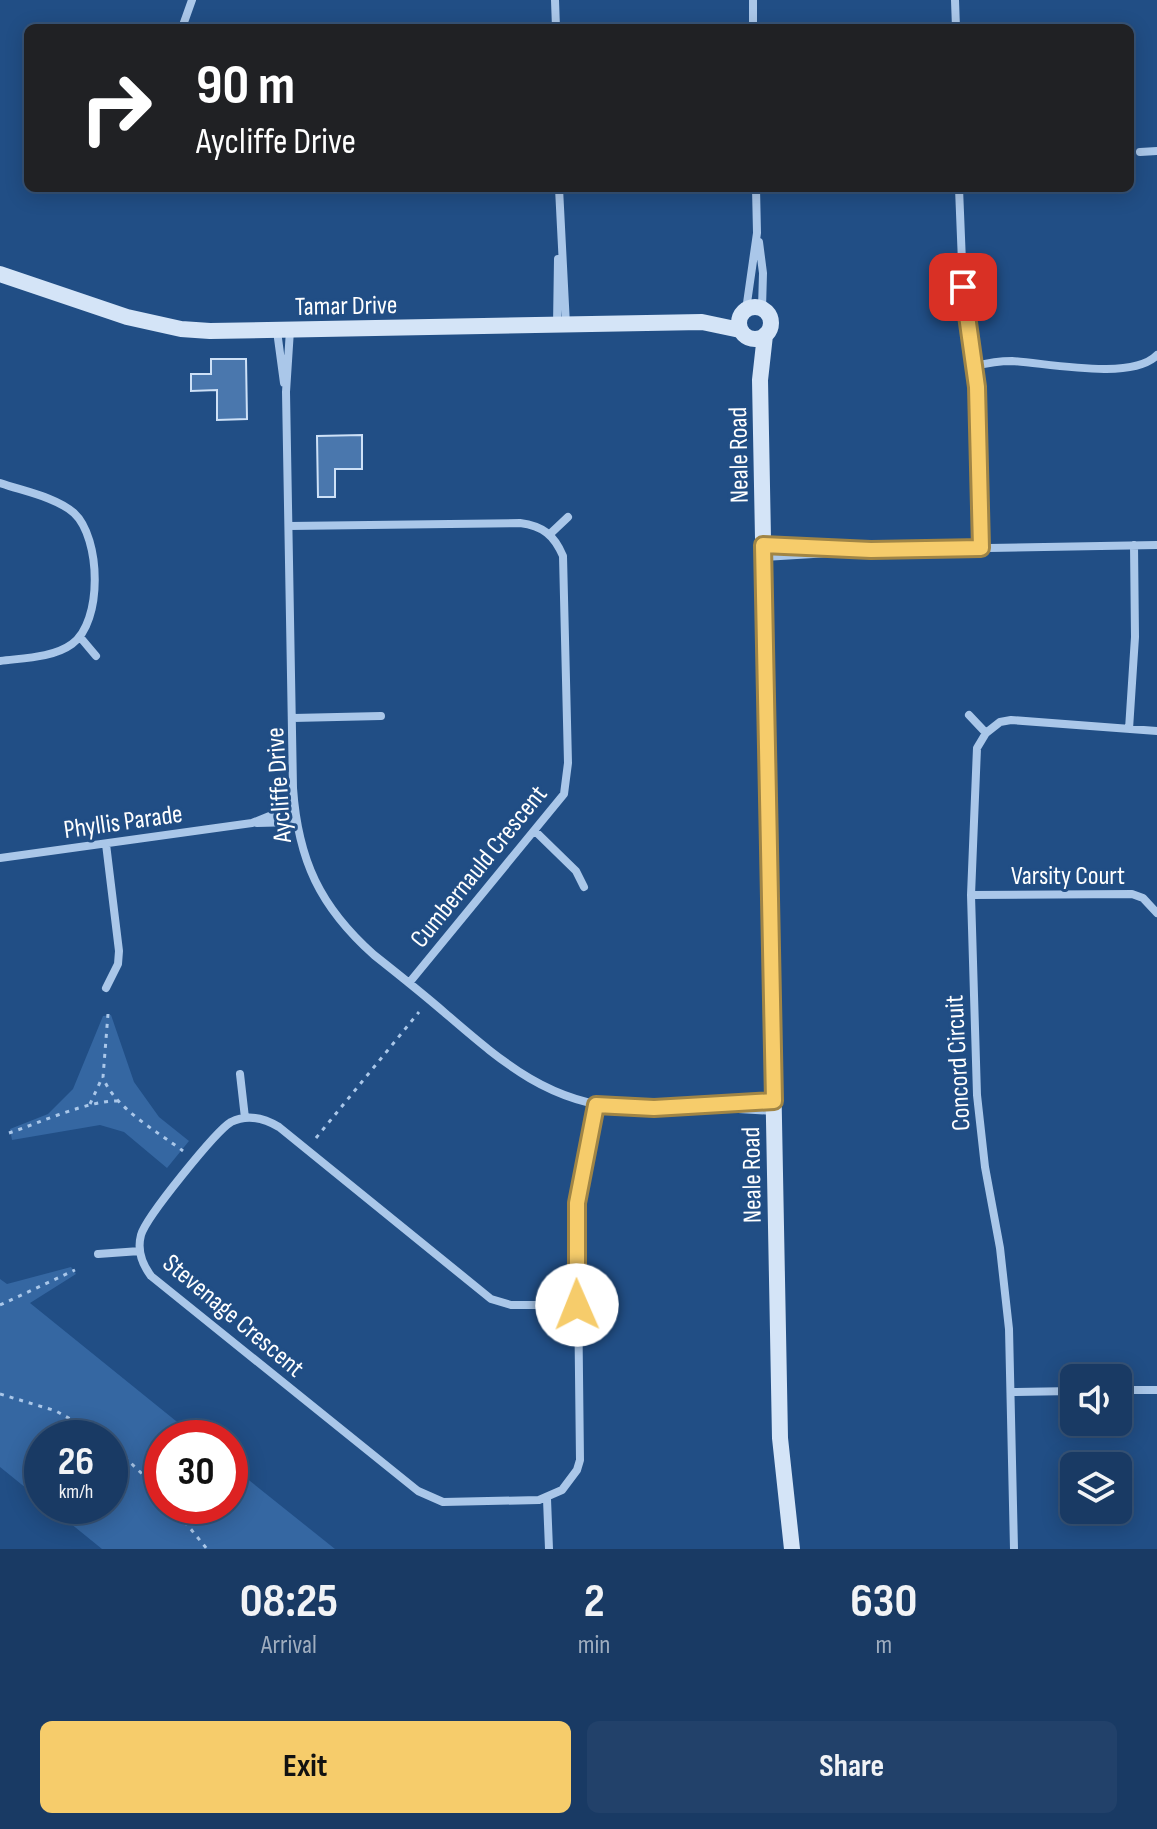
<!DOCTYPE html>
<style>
:root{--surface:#193a64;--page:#22416a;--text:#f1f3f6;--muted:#9fadbf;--line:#375478;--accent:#f6cc6b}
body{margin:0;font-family:"Sofia Sans Condensed",sans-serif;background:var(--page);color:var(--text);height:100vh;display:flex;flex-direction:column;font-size:30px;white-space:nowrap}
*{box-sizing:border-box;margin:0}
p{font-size:26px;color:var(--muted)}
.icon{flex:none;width:44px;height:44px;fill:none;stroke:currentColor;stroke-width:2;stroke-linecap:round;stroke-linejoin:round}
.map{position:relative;height:1549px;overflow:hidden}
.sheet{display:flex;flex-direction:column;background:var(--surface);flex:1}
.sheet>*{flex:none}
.hud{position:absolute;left:24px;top:24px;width:1110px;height:168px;border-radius:12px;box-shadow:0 4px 20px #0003,0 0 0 2px var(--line);background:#202124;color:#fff;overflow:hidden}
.buttons{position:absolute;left:1060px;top:1364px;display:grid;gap:16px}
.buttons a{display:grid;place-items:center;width:72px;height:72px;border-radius:12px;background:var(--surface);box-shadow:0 4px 20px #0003,0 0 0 2px var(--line);font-size:40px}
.speed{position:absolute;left:24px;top:1420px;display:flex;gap:16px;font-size:40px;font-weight:700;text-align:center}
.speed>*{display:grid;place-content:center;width:104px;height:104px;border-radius:50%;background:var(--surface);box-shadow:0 4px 20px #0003,0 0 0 2px var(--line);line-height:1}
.speed small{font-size:20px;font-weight:400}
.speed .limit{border:12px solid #d22;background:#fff;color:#111}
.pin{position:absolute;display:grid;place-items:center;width:68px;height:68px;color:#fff;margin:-34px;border-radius:16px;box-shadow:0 4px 12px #0006}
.me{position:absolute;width:88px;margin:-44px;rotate:359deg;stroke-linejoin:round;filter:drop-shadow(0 0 6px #0008)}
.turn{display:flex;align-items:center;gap:28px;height:168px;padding:0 40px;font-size:36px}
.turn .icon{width:104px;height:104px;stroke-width:2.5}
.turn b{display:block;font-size:56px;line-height:68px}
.eta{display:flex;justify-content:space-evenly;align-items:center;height:136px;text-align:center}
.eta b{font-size:48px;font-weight:700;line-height:56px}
.cta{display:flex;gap:16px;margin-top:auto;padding:16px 40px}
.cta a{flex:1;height:92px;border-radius:12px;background:var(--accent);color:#111;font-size:32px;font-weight:700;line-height:92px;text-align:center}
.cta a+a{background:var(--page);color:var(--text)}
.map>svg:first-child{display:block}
</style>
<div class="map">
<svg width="1157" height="1549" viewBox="0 0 1157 1549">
<rect width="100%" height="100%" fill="#214e85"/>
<path fill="#3567a2" d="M 111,1015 L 134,1082 L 159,1117 L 189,1141 L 167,1168 L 124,1132 L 100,1125 L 12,1140 L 10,1129 L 48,1114 L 73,1089 L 103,1016 Z
M 71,1267 L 76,1274 L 30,1303 L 197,1438 L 162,1438 L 162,1506 L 230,1506 L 230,1465 L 335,1549 L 102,1549 L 49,1506 L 110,1506 L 110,1438 L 42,1438 L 42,1501 L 0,1467 L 0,1279 L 7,1284 Z"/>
<path fill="#4a77ad" stroke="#cee1f7" stroke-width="2" d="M 211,359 L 246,359 L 247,419 L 217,420 L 217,390 L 191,391 L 191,374 L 211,374 Z
M 362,435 L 362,469 L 335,469 L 335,497 L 318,497 L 317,436 Z"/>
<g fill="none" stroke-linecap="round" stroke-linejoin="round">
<path stroke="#aac7e9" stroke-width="3" stroke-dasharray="4 6" stroke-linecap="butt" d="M 108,1014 L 103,1077 C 113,1107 158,1132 183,1151
M 90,1104 L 102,1078
M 9,1133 C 39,1123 89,1100 118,1101
M 316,1138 L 419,1012
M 0,1305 L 75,1270
M 0,1394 L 56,1411 L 104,1438
M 110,1443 L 162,1493
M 172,1506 L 207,1549"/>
<path stroke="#aac7e9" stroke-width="8" d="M 555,0 L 556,28
M 753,0 L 753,28
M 955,0 L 956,28
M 182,28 L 192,0
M 1140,152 L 1157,151
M 559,188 L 566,325
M 959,188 L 963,287 L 977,387 L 981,548
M 759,242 L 763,273 L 762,308
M 746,310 L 757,233 L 756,188
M 557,325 L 558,259
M 290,330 L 286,392 L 293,788 C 298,860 320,907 374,955 C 398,974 422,993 445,1013 C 501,1061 549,1104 626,1108 C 676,1111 724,1102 774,1101
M 277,331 L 284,383
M 975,366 C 987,363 999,361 1012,361 C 1047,363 1132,381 1157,355
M 0,483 C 23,491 56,497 74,513 C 101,538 103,622 72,644 C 53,658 22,658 0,661
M 289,526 L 520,523 C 543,526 554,535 563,556 L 568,763 L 564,794 L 409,983
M 550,534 L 568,517
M 763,545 L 871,550 L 1157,545
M 764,557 L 846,552
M 80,637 L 96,656
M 969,715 L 986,733
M 293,718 L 381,716
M 1129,729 L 1135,637 L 1134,545
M 257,823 L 296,822
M 535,831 L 576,871 L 584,887
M 0,858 L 252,823 L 272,815 L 294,812
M 971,895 L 1132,894 L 1143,898 L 1157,913
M 106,988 L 118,964 L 119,951 L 106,844
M 240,1074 L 245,1118
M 721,1108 L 774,1111
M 98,1254 L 140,1251
M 577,1305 L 511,1305 L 491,1299 L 279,1127 C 264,1118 247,1114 231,1122 C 216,1131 146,1217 141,1235 C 137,1250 142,1264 151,1276 L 418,1491 L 443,1502 L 539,1500 L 562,1490 L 577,1470 L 580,1460 L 577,1203 L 596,1105
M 1118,1390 L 1157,1390
M 1011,1392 L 1074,1391
M 547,1499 L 549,1549
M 1014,1549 L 1009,1329 L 1000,1248 L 985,1167 L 977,1095 L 971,895 L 977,748 L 986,733 L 1000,722 L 1011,720 L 1157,731"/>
<path stroke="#d4e4f7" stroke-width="16" d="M 0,274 L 127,317 L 181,329 L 210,331 L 702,322 L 740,330
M739 323a16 16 0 1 1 32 0a16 16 0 1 1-32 0Z
M 765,335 L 760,380 L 780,1438 L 792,1549"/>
</g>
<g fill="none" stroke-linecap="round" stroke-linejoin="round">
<g stroke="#a08546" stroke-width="20">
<path id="route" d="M 577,1305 L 577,1203 L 596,1105 L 654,1108 L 774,1101 L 763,545 L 871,550 L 981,548 L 977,387 L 963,287"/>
</g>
<use href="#route" stroke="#f6cc6b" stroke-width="14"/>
</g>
<g text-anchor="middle" stroke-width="6" stroke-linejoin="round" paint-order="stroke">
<g font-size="26" fill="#fff" stroke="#214e85">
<text transform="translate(346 305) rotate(-1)" y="9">Tamar Drive</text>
<text transform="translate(738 455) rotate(-91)" y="9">Neale Road</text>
<text transform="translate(278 785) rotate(-94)" y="9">Aycliffe Drive</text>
<text transform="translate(123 821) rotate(-8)" y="9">Phyllis Parade</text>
<text transform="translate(478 866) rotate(-51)" y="9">Cumbernauld Crescent</text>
<text x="1068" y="884">Varsity Court</text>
<text transform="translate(957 1063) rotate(-93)" y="9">Concord Circuit</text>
<text transform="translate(751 1175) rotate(-91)" y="9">Neale Road</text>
<text transform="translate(234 1315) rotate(40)" y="9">Stevenage Crescent</text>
</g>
</g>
</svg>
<div class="buttons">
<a><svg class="icon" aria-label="sound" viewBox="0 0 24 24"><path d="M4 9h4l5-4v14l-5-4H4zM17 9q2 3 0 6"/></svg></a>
<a><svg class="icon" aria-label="layers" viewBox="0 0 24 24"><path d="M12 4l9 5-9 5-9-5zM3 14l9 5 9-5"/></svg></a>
</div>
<div class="speed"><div>26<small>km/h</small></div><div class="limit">30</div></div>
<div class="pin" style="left:963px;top:287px;background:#d93025"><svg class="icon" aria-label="arrive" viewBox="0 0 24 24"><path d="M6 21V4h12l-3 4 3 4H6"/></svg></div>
<svg class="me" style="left:577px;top:1305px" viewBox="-20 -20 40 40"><circle r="19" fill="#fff"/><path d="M0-13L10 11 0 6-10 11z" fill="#f6cc6b"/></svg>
<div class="hud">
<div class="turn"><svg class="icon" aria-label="right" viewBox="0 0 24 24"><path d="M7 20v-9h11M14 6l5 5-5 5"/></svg><div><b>90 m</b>Aycliffe Drive</div></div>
</div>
</div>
<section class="sheet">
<div class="eta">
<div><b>08:25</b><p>Arrival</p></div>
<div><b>2</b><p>min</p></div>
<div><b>630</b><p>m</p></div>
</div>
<div class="cta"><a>Exit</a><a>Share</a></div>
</section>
